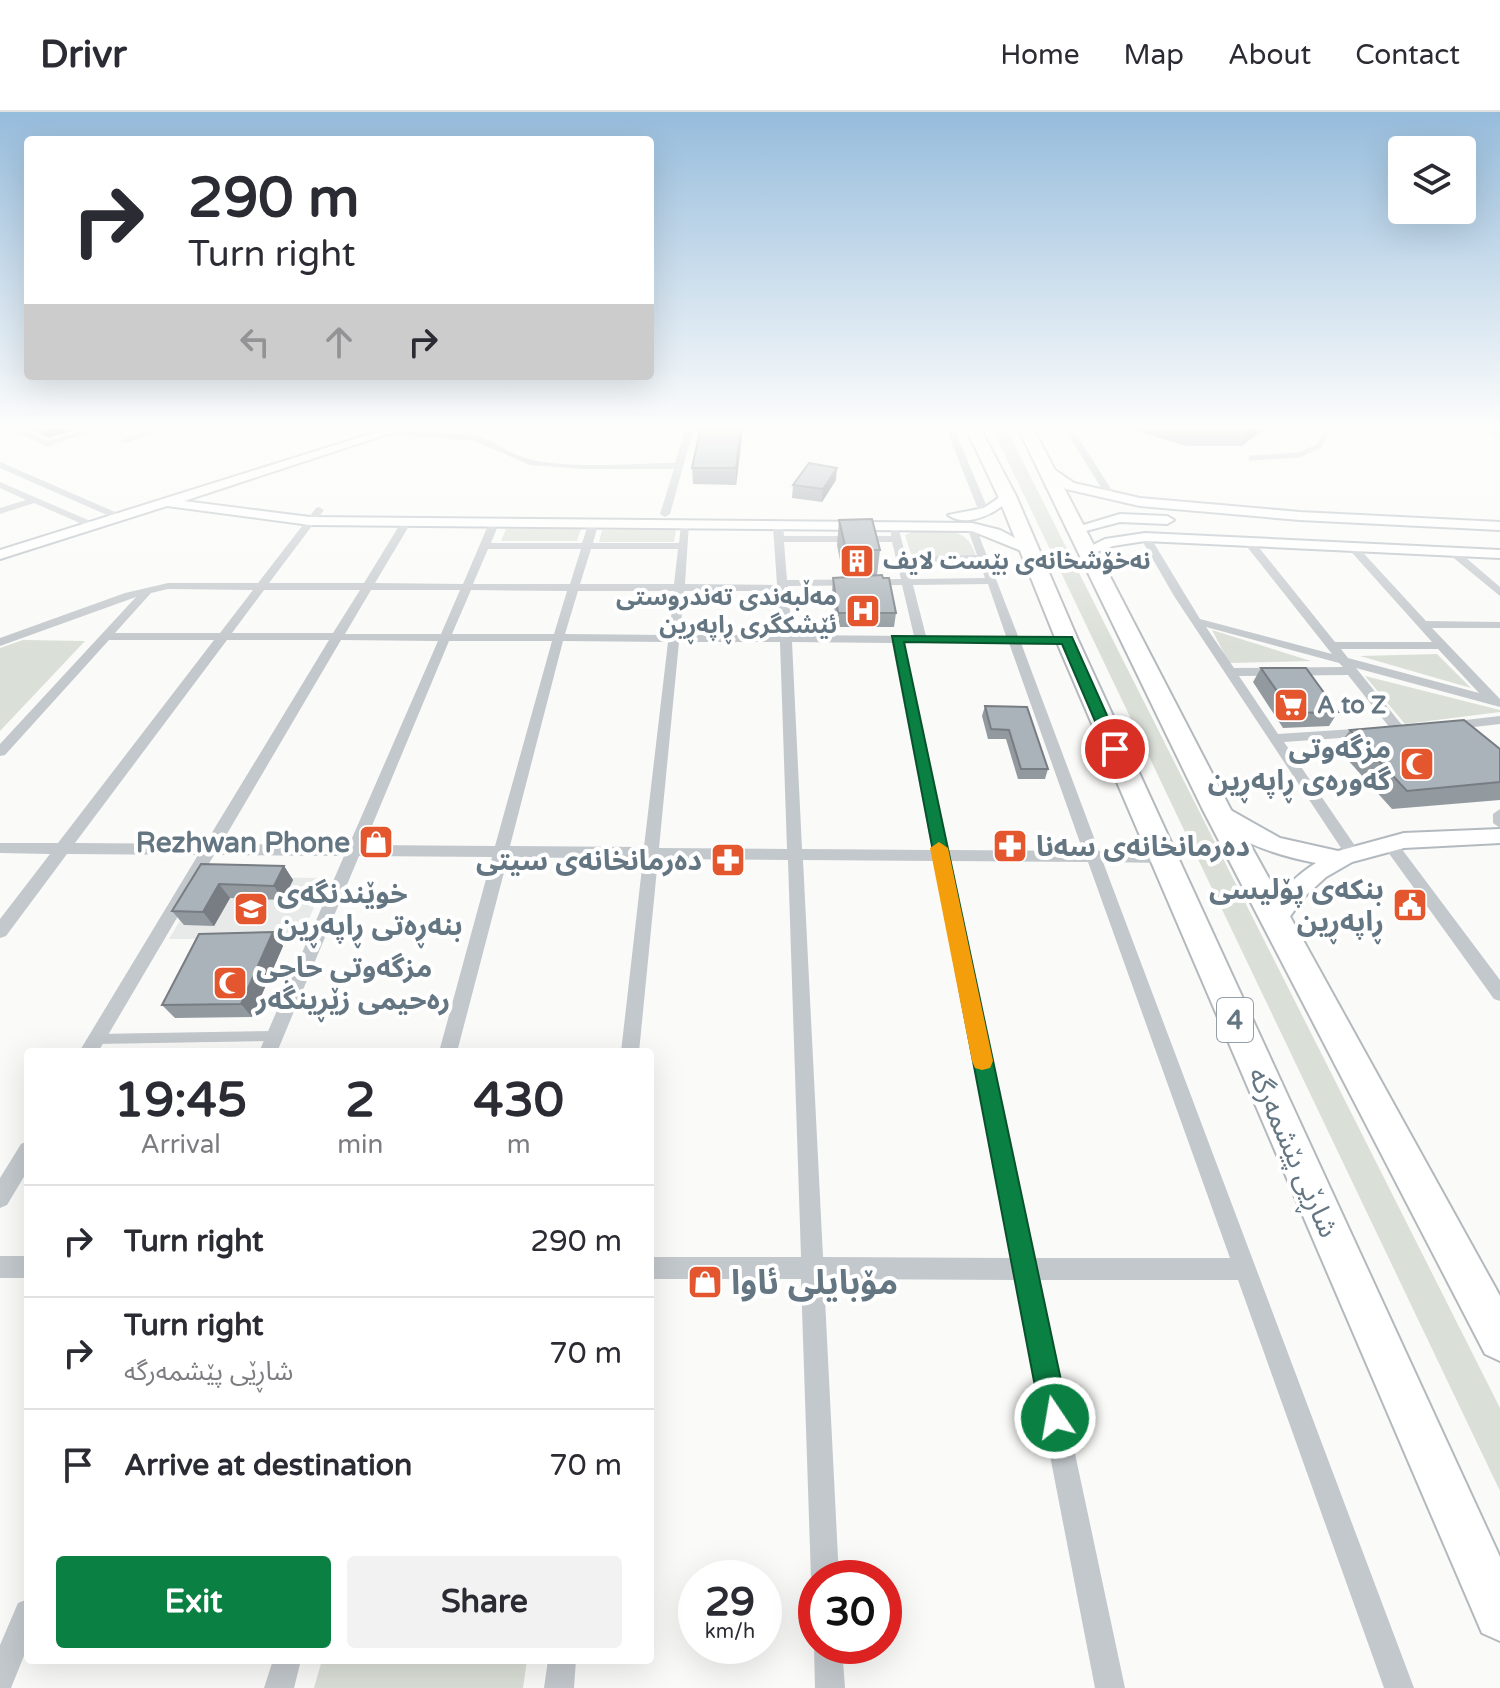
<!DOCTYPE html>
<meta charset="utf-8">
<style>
:root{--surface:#fff;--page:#f2f2f3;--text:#2b2b33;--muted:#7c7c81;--line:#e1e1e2;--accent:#0b8043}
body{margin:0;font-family:"Varela Round","Noto Sans Arabic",sans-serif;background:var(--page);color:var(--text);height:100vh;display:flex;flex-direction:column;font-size:30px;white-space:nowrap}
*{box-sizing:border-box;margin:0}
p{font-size:26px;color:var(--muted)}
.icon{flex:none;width:44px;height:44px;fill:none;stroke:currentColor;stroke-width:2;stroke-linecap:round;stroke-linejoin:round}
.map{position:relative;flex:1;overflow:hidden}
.side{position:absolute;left:24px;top:936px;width:630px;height:616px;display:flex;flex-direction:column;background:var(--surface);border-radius:8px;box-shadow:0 8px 32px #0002}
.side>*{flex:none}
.guide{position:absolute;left:24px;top:24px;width:630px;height:244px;border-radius:8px;box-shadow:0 8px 32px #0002;background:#fff;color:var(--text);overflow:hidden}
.tools{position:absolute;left:1388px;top:24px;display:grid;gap:16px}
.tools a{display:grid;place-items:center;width:88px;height:88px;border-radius:8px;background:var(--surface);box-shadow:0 8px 32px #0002;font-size:40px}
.speed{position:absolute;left:678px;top:1448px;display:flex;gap:16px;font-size:40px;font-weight:700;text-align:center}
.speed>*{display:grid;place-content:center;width:104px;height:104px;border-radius:50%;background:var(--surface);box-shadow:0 8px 32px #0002;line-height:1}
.speed small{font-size:20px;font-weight:400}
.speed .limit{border:12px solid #d22;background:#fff;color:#111}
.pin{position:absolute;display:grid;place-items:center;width:68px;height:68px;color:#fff;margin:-34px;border:4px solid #fff;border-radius:50%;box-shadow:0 2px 8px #0007}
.me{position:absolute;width:88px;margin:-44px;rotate:348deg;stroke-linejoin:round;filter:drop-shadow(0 0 6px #0008)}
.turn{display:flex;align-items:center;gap:28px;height:168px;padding:0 32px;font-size:36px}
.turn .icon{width:104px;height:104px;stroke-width:2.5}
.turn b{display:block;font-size:56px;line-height:68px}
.lanes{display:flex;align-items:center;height:76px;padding:0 32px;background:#0003;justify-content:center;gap:40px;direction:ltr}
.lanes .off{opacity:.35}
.eta{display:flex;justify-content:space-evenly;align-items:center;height:136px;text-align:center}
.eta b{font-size:48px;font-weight:800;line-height:56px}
.primary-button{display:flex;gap:16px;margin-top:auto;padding:16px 32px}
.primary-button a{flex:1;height:92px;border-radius:8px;background:var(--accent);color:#fff;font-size:32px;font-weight:800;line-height:92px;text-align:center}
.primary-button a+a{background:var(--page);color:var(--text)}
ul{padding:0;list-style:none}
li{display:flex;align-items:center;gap:24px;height:112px;padding:0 32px;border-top:2px solid var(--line)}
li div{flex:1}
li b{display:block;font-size:30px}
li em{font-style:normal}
header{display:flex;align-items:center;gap:48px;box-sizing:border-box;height:112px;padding:0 40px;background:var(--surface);border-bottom:2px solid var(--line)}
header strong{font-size:38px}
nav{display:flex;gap:44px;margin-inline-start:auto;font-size:28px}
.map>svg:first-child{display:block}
</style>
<header>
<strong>Drivr</strong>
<nav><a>Home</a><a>Map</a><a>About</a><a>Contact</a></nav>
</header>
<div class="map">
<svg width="1500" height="1576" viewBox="0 0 1500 1576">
<rect width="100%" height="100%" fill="#fafaf8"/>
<path fill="#e8e9e9" d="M 206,765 L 327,766 L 300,827 L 169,827 Z"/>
<path fill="#dadfd7" d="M 991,314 L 1005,314 L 1500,1296 L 1500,1379 Z
M 506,417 L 581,417 L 577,429 L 501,429 Z
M 602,418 L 676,418 L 674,430 L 599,430 Z
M 912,420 C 941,420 966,411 976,444 L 912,445 L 905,423 Z
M 1212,518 L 1311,549 L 1229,551 Z
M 23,528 L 85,529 L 0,619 L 0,536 Z
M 1437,542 L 1471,576 L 1360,544 Z
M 1365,564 L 1500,598 L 1500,600 L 1405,612 Z
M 322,1548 L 527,1548 L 523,1576 L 314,1576 Z"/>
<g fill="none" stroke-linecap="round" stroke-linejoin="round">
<g stroke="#b3babf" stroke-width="4">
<path id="secondary" d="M 396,314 L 412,314 L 184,389 L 310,405 L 972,411 L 1000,418 L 1036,437 L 1024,440 L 972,419 L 310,413 L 167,394 L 0,447 L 0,438 Z
M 1049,354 L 1074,371 L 1140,386 L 1300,400 L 1500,410 L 1500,418 L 1300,408 L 1140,394 L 1066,377 L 1045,361 L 1043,358 Z
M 1007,380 L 1013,384 C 999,400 968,417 948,403 L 984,396 Z
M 1120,402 L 1167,404 L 1174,408 L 1167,412 L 1120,410 L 1074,422 L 1067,418 Z
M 1145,421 L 1500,438 L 1500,446 L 1145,429 L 1113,434 L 1086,444 L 1079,440 L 1105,427 Z
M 1218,691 L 1280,726 L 1338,739 L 1404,721 L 1500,717 L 1500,731 L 1404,736 L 1352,750 L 1326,765 L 1303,786 L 1284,813 L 1268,813 L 1265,807 C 1276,785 1294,764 1316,751 C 1280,744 1229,730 1208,698 L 1211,693 Z"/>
</g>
<g stroke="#b4b9bd" stroke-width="4">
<path id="highway" d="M 965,314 L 979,314 L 1016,384 L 1078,528 L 1500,1445 L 1500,1529 L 1482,1521 L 1056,528 L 998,384 Z
M 1017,314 L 1032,314 L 1230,696 L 1500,1184 L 1500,1249 L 1485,1242 L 1202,696 Z"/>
</g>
<path stroke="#c3c8cc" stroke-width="5" d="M 1251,346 L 1299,343 L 1319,334 L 1324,325 L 1324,314"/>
<path stroke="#c3c8cc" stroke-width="10" d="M 96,927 L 274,924"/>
<path fill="#c3c8cc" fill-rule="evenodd" d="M 6,314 L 16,314 L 48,329 L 95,314 L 106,314 L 47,335 Z
M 164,314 L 175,314 L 126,331 L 119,329 Z
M 349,314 L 475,323 C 494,328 508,341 526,346 C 564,358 634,351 675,351 L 685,317 L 675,314 L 694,315 L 670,402 L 665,405 L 660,402 L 674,357 L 585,357 L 530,353 L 475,329 L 383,322 Z
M 945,314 L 953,314 L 990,402 L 988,404 L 980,402 Z
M 1063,314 L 1071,314 L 1116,385 L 1114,387 L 1108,387 Z
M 1479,314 L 1488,314 L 1500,321 L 1500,328 Z
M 0,350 L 122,403 L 124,405 L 116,407 L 0,356 Z
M 0,370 L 95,411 L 97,413 L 89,415 L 34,391 L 0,402 L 0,396 L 26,388 L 0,376 Z
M 319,395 L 324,398 L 269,471 L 364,471 L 402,409 L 407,406 L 412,409 L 375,471 L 463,472 L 489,411 L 494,408 L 499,411 L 491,431 L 582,431 L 588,413 L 593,410 L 598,413 L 593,431 L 679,431 L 681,413 L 689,411 L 685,472 L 777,473 L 773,414 L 778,411 L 783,414 L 784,424 L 891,424 L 891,418 L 899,418 L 906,445 L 977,443 L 967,415 L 975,413 L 1018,524 L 1067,524 L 1073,528 L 1067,532 L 1021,531 L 1099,739 L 1163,739 L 1171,745 L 1163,751 L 1103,750 L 1414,1576 L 1384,1576 L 1238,1168 L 1038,1168 L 1125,1576 L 1095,1576 L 1016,1168 L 824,1167 L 839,1466 L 816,1466 L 815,1476 L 811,1466 L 801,1167 L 650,1167 L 650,1145 L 801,1145 L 788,748 L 658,747 L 639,940 L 621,940 L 643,747 L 508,745 L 457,940 L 439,940 L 492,745 L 359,744 L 277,940 L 259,940 L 344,744 L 214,743 L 98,940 L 79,940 L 198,743 L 67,742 L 6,824 L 0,826 L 0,807 L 50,742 L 0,741 L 0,731 L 58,731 L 214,528 L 109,528 L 5,643 L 0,644 L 0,632 L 136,485 L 0,534 L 0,526 L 125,481 L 168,471 L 258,471 L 316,396 ZM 784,430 L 892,430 L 901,467 L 787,468 ZM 488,437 L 581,437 L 570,472 L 473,472 ZM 591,437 L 678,437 L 674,472 L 580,472 ZM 979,449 L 985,466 L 912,467 L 908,451 ZM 988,472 L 1006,524 L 926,524 L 913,473 ZM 902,473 L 914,524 L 792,523 L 788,474 ZM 168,477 L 253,478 L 220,521 L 115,521 L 151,481 ZM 264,478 L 360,478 L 333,521 L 232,521 ZM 371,478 L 460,478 L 441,522 L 345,522 ZM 471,478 L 567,479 L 554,522 L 452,522 ZM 578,479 L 674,479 L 669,523 L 565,522 ZM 684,479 L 777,479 L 780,523 L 680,523 ZM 227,528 L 329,528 L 205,732 L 75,731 ZM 341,528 L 438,529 L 349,733 L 221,732 ZM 449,529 L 552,529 L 495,734 L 364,733 ZM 563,529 L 668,530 L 644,735 L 510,734 ZM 679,530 L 780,530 L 787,737 L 659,736 ZM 792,530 L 892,531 L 932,738 L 802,737 ZM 904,531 L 1009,531 L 1083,739 L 948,738 ZM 803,748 L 935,749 L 1012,1146 L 823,1145 ZM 950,749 L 1088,750 L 1230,1146 L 1034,1146 Z
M 1141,423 L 1149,423 L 1200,507 L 1332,542 L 1244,431 L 1244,427 L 1252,427 L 1335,530 L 1432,530 L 1346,434 L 1355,432 L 1426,509 L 1500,510 L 1500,516 L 1432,516 L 1500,587 L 1500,595 L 1356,556 L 1406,618 L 1399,622 L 1394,621 L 1348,563 L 1239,564 L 1278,622 L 1369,616 L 1376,620 L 1369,624 L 1284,630 L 1360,741 L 1352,747 L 1347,745 L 1174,484 L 1140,425 ZM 1206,515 L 1339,551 L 1343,555 L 1234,556 ZM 1341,537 L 1438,537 L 1479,581 L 1348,546 Z
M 1450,439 L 1458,439 L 1500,475 L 1500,484 L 1450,443 Z
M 1500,604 L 1500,612 L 1448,618 L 1441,614 L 1448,610 Z
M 1500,697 L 1500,716 L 1493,711 L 1493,702 Z
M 1390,727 L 1395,728 L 1500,868 L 1500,889 L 1494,887 L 1385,736 L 1382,732 L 1385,728 Z
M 28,1029 L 28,1058 L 7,1093 L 0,1096 L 0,1066 L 21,1032 Z
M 0,1144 L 28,1144 L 28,1166 L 0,1166 Z
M 28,1487 L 28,1534 L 11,1576 L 0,1576 L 0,1533 L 18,1491 Z
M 816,1529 L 816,1534 L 842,1534 L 845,1576 L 815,1576 L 814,1534 Z
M 273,1548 L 301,1548 L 294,1576 L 264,1576 Z
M 548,1548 L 576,1548 L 574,1576 L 544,1576 Z"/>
<use href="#secondary" fill="#fff" fill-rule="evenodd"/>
<use href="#highway" fill="#fff" fill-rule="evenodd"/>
</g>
<path fill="#929a9f" d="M 26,314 L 87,314 L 48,326 L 27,315 Z
M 701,314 L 742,314 L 742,325 L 736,373 L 693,372 L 692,356 Z
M 1132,314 L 1266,314 L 1264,318 L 1241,334 L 1186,334 L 1137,319 Z
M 836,368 L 822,390 L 792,386 L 793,373 Z
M 839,408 L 880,438 L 877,463 L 896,501 L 894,515 L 837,515 L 832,480 L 833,466 L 860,464 L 843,464 L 837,433 Z
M 1261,556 L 1338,600 L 1329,614 L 1283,616 L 1253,570 Z
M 985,594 L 1048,657 L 1045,667 L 1018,667 L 1006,627 L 988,627 L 982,604 Z
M 1350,618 L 1500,637 L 1500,688 L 1392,697 L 1337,636 Z
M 201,752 L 284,754 L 293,768 L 283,788 L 230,786 L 214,814 L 184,813 L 172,799 Z
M 273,820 L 283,834 L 252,905 L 175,906 L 162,893 Z"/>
<path fill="#777d82" d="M 41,314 L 87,314 L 48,326 Z
M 741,314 L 742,325 L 736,373 L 736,356 Z
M 1254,314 L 1266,314 L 1264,318 L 1241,334 L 1248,318 Z
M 837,356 L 836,368 L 822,390 L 823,377 Z
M 284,754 L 293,768 L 283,788 L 274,774 Z
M 219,772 L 230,786 L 214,814 L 203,800 Z
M 273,820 L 283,834 L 252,905 L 241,892 Z"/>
<path fill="#aab3b9" stroke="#777d82" stroke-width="2" d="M 701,314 L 741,314 L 736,356 L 692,356 Z
M 1179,314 L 1254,314 L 1248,318 L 1193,318 Z
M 809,351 L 837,356 L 823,377 L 793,373 Z
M 872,407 L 880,438 L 846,438 L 839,408 Z
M 882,463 L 883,466 L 889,466 L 896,501 L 838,501 L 833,466 Z
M 1261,556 L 1306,556 L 1338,600 L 1292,601 Z
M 985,594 L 1027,595 L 1048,657 L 1021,657 L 1009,618 L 991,617 Z
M 1464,608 L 1500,637 L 1500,670 L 1407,679 L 1350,618 Z
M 201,752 L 284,754 L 274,774 L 219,772 L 203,800 L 172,799 Z
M 273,820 L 241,892 L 162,893 L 199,822 Z"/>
<linearGradient id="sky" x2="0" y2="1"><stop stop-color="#96bcdc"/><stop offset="0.59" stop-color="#fdfdfc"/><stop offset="1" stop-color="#fdfdfc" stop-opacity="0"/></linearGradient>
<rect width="1500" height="534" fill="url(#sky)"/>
<path fill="#0b8043" stroke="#07532c" stroke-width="2" d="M 892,524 L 1072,525 L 1122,637 L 1115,642 L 1107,637 L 1062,532 L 904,530 L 1069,1306 L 1065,1316 L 1055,1320 L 1045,1316 L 1041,1306 Z"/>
<path fill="#f59e0b" d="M 939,730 L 948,736 L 993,949 L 990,956 L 982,958 L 975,956 L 972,949 L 930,736 Z"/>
<defs>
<g id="building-square" transform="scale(1.8)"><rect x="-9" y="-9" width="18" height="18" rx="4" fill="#e4572e" stroke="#fff"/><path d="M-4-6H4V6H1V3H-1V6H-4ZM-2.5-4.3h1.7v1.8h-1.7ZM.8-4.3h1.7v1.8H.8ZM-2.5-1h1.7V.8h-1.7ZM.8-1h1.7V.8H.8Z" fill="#fff"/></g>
<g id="hospital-square" transform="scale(1.8)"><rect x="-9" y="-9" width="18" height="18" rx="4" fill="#e4572e" stroke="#fff"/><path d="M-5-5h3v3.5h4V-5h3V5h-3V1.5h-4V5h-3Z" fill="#fff"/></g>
<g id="supermarket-square" transform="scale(1.8)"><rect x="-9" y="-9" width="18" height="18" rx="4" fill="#e4572e" stroke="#fff"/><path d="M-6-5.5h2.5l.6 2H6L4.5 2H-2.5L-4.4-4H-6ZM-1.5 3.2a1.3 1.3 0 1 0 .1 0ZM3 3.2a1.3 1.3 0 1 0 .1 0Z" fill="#fff"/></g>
<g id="mosque-square" transform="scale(1.8)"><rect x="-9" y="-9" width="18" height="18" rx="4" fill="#e4572e" stroke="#fff"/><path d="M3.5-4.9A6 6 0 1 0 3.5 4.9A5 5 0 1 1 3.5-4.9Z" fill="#fff"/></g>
<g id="shop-square" transform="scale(1.8)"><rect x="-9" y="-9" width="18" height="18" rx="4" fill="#e4572e" stroke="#fff"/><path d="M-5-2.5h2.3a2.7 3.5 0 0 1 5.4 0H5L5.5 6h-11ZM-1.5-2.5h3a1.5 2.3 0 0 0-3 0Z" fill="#fff"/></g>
<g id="pharmacy-square" transform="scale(1.8)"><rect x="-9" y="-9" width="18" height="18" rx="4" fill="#e4572e" stroke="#fff"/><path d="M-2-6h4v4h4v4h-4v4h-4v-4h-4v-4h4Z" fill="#fff"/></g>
<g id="civic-square" transform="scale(1.8)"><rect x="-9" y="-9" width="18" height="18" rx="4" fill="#e4572e" stroke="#fff"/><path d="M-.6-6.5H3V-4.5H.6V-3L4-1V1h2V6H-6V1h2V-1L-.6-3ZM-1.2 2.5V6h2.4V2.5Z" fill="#fff"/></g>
<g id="school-square" transform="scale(1.8)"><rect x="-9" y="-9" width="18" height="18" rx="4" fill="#e4572e" stroke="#fff"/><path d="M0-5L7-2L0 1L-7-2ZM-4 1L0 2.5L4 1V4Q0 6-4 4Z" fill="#fff"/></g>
</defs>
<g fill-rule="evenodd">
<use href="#building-square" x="857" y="449"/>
<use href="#hospital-square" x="863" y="499"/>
<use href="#supermarket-square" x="1291" y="593"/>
<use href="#mosque-square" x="1417" y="652"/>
<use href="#shop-square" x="376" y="730"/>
<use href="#pharmacy-square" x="1010" y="734"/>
<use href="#pharmacy-square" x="728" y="748"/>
<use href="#civic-square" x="1410" y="793"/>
<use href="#school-square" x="251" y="797"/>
<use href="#mosque-square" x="230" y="871"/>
<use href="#shop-square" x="705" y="1170"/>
</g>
<g text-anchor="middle" stroke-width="8" stroke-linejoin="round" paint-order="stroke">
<g font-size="24" font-weight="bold" fill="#657683" stroke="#fff" text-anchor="start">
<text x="883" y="457">نەخۆشخانەی بێست لایف</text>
<text x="837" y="493" text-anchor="end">مەڵبەندی تەندروستی<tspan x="837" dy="28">ئێشکگری ڕاپەڕین</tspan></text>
<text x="1317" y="601">A to Z</text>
</g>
<rect fill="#fff" stroke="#939fa8" stroke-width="2" x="1217" y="886" width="36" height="44" rx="6"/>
<g font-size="26" font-weight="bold" fill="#657683">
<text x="1235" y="917">4</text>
</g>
<g font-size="28" font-weight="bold" fill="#657683" stroke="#fff" text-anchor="end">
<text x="1391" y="646">مزگەوتی<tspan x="1391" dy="32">گەورەی ڕاپەڕین</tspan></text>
<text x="350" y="740">Rezhwan Phone</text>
<text x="1036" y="744" text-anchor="start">دەرمانخانەی سەنا</text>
<text x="702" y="758">دەرمانخانەی سیتی</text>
<text x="1384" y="787">بنکەی پۆلیسی<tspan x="1384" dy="32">ڕاپەڕین</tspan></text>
<text x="277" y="791" text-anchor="start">خوێندنگەی<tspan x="277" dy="32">بنەڕەتی ڕاپەڕین</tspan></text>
<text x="256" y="865" text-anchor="start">مزگەوتی حاجی<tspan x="256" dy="32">رەحیمی زێڕینگەر</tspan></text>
</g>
<g font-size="28" fill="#657683" stroke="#fff">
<text transform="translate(1294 1040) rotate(66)" y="10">شاڕێی پێشمەرگە</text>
</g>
<g font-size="34" font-weight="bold" fill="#657683" stroke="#fff" text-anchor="start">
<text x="731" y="1182">مۆبایلی ئاوا</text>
</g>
</g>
</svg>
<div class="tools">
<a><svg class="icon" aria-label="layers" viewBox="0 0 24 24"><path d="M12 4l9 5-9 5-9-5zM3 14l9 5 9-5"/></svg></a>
</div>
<div class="speed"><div>29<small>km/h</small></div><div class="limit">30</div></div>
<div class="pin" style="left:1115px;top:637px;background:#d93025"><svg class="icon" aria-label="arrive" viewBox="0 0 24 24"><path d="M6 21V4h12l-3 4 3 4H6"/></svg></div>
<svg class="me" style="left:1055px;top:1306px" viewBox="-20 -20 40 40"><circle r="17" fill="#0b8043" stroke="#fff" stroke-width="3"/><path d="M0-11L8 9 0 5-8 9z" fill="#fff"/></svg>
<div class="guide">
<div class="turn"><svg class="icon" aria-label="right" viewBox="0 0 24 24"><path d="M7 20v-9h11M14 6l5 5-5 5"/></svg><div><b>290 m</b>Turn right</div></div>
<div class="lanes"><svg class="icon off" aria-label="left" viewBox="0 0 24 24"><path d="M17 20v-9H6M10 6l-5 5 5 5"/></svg><svg class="icon off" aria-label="ahead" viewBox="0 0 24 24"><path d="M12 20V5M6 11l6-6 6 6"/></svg><svg class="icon" aria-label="right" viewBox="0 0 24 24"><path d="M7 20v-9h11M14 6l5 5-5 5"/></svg></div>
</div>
<section class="side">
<div class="eta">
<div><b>19:45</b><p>Arrival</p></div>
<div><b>2</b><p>min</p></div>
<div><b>430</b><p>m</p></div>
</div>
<ul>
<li><svg class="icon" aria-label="right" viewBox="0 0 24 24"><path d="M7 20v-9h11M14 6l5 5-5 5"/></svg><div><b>Turn right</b></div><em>290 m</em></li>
<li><svg class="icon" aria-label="right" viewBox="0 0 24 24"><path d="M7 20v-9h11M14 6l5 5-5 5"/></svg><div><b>Turn right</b><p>شاڕێی پێشمەرگە</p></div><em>70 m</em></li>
<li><svg class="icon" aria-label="arrive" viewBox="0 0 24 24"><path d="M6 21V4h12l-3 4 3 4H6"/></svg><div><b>Arrive at destination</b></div><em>70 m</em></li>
</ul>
<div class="primary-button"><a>Exit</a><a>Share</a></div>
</section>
</div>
